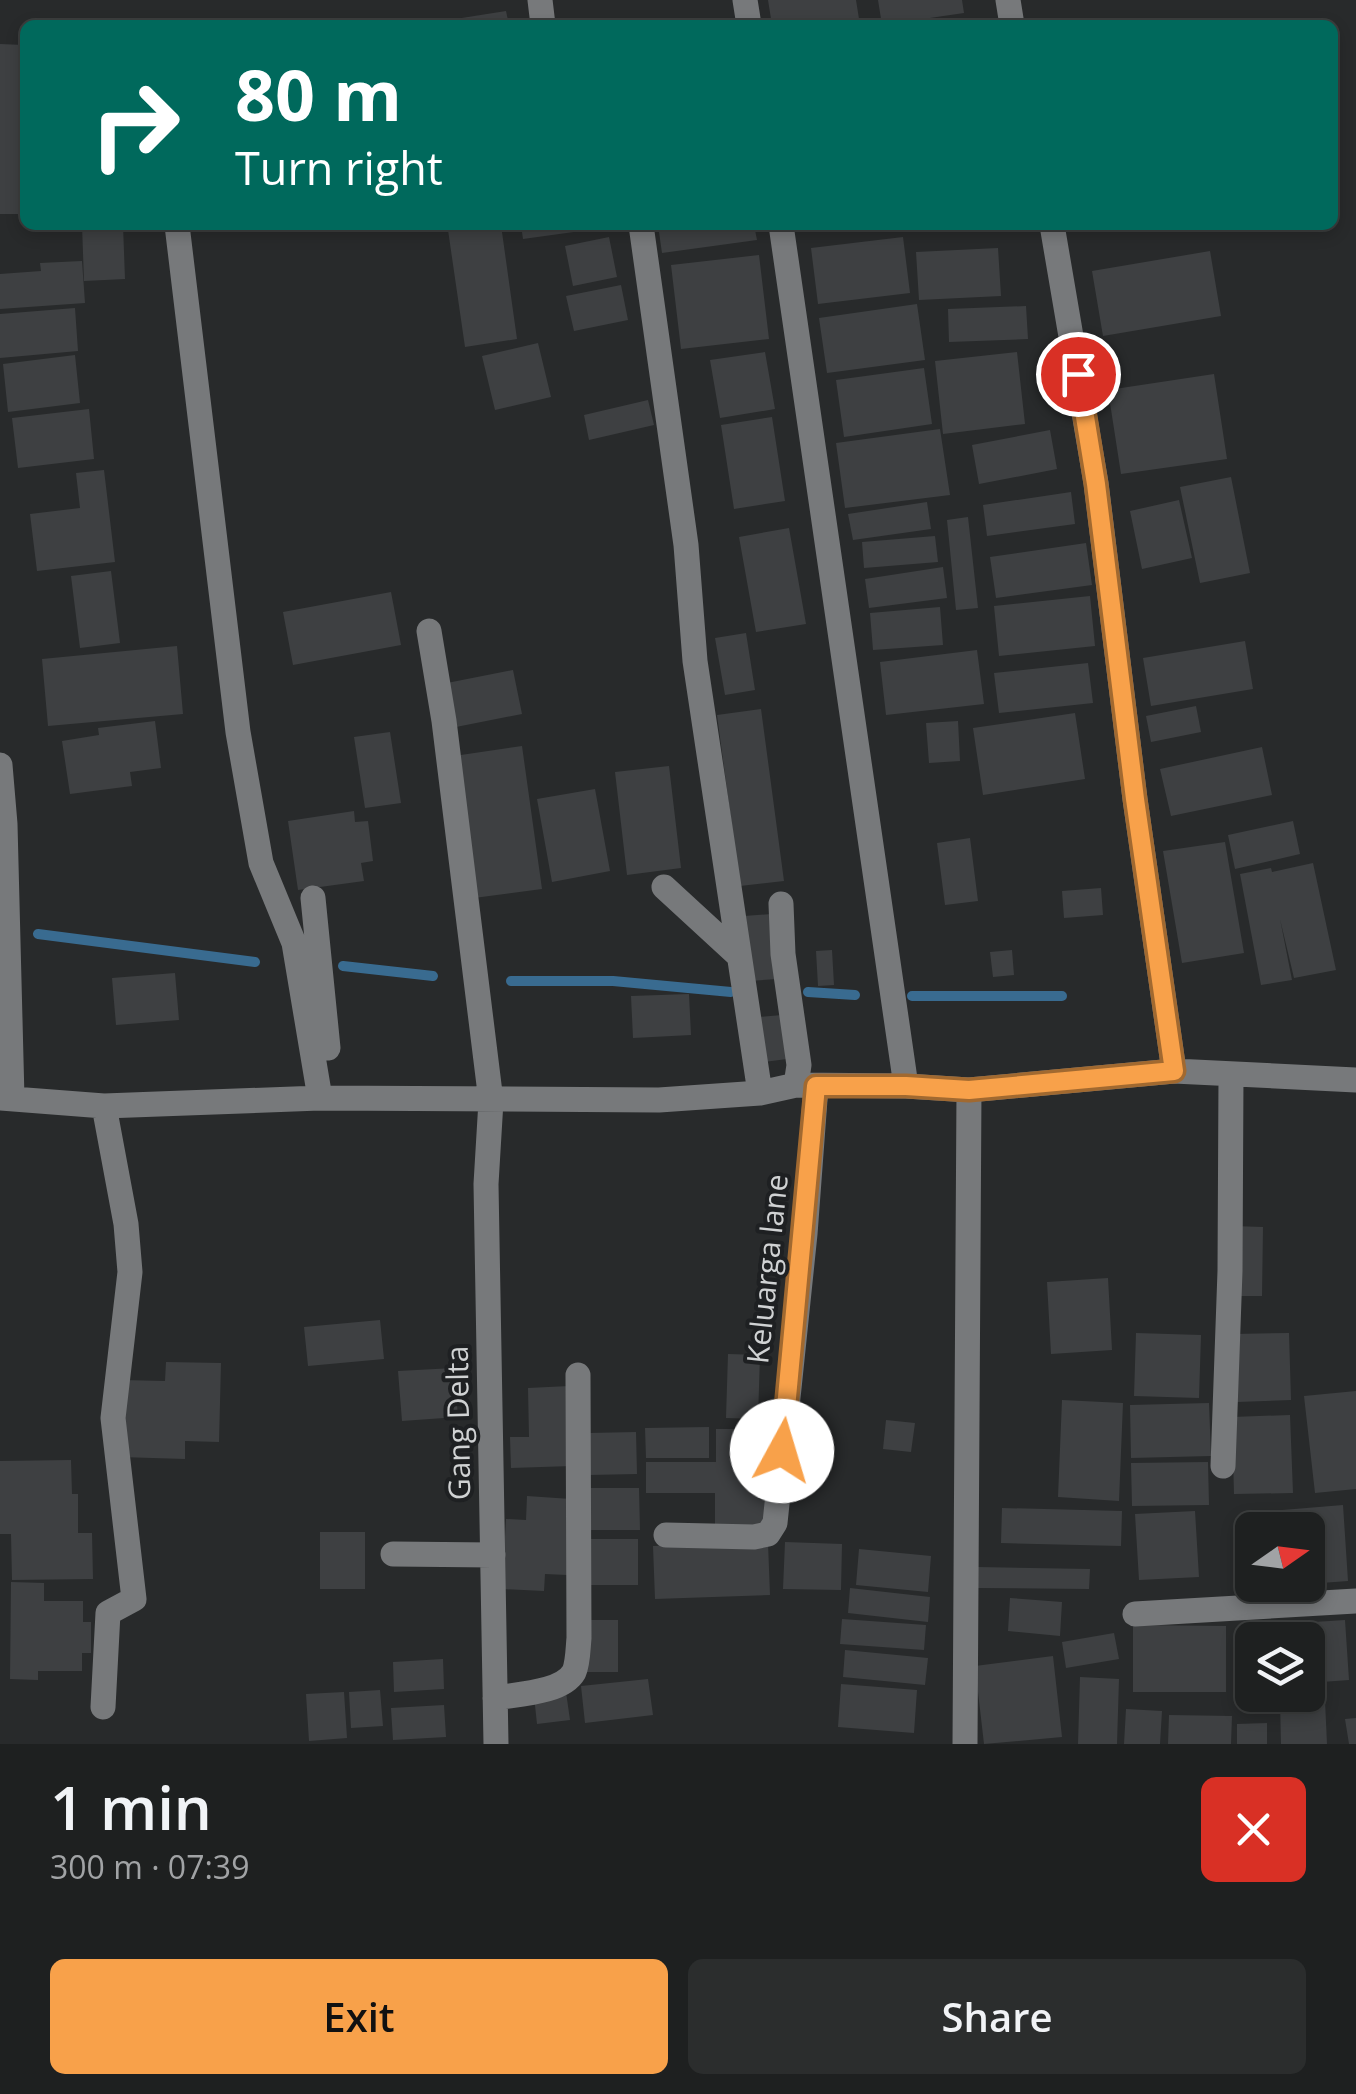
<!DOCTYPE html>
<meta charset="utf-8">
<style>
:root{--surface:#1e2020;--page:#2b2d2d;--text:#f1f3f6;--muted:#a1a3a5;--line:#3c3e3e;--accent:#f8a14a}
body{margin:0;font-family:"Open Sans",sans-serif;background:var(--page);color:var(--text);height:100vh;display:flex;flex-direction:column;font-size:38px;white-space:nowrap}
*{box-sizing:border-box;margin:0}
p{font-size:32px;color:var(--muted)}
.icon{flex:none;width:55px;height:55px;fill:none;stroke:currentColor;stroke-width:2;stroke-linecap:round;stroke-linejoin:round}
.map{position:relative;height:1744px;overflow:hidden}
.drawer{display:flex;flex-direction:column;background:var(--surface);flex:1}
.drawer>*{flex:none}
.hud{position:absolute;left:20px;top:20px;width:1318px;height:210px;border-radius:15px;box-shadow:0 5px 15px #0003,0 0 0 2px var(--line);background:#00695c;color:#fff;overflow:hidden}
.needle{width:65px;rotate:76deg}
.tools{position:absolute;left:1235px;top:1512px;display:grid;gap:20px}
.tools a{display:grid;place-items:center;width:90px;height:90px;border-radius:15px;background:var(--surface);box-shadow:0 5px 15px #0003,0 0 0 2px var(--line);font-size:50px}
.pin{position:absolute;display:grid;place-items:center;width:85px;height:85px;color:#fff;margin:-42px;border:5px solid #fff;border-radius:50%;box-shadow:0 2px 10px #0007}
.me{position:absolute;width:110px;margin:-55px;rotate:6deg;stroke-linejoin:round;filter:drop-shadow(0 0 8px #0008)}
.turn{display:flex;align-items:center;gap:35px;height:210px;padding:0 50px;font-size:45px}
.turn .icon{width:130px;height:130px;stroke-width:2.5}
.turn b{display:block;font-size:70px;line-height:85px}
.round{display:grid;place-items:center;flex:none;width:105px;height:105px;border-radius:15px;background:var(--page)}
.head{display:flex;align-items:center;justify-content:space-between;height:170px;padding:0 50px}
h1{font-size:60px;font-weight:600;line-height:75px}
.action{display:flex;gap:20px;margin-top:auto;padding:20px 50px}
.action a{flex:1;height:115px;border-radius:15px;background:var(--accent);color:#111;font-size:40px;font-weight:600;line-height:115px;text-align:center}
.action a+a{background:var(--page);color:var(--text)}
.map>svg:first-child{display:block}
</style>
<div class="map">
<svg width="1356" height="1744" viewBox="0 0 1356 1744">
<rect width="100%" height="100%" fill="#282a2b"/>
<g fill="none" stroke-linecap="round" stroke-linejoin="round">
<path stroke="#396b90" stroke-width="10" d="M 38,934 L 255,962
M 343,966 L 433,976
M 511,981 L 613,981 L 731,992
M 808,992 L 855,995
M 912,996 L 1062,996"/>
</g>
<path fill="#3e4042" d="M 768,0 L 856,0 L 860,25 L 772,25 Z
M 878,0 L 962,0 L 964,13 L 882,25 Z
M 506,11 L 509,25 L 430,25 L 430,23 Z
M 0,44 L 24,45 L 25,214 L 0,214 Z
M 82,225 L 123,225 L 125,279 L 84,281 Z
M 482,225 L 501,225 L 517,339 L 465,347 L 448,230 Z
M 521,225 L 610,225 L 610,227 L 523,239 Z
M 658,225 L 754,225 L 757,240 L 662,253 Z
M 808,225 L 848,225 L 848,228 L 808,232 Z
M 609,237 L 617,277 L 573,286 L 565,246 Z
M 903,237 L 910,293 L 818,304 L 811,248 Z
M 998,248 L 1001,296 L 919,300 L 916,252 Z
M 1210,251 L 1221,316 L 1103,336 L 1092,271 Z
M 759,255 L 769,339 L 681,349 L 671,265 Z
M 82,261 L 85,303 L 0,309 L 0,274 L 41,271 L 40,263 Z
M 621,285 L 628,320 L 574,331 L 566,296 Z
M 917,304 L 925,360 L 827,373 L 819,318 Z
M 1026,306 L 1028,339 L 949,342 L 948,309 Z
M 75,308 L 78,351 L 0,358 L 0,314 Z
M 538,343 L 551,397 L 495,410 L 482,356 Z
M 765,352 L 775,409 L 720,418 L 710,360 Z
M 1017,352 L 1025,424 L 943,434 L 935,361 Z
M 75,355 L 80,403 L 8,412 L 3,364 Z
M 924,368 L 932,424 L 844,437 L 836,380 Z
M 1214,374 L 1227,459 L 1121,474 L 1108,390 Z
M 648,400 L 654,425 L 589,440 L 584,415 Z
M 89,409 L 94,459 L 18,468 L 12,418 Z
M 772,417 L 785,501 L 734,509 L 721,425 Z
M 940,429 L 950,495 L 845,508 L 836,443 Z
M 1050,430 L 1057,469 L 979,484 L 972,445 Z
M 104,470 L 115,562 L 37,571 L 30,514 L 80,508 L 76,473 Z
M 1231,477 L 1250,573 L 1200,583 L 1180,487 Z
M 1071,492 L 1075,524 L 987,536 L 983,505 Z
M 1179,500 L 1192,558 L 1142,569 L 1130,511 Z
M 927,502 L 931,529 L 853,540 L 848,514 Z
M 968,517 L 978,608 L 956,610 L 947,520 Z
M 789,528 L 806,624 L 756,632 L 739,537 Z
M 935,536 L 938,562 L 864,568 L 862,542 Z
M 1086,543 L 1092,585 L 996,598 L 990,557 Z
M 943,567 L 947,598 L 869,608 L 865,579 Z
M 111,571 L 120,643 L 80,648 L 71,576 Z
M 391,592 L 401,645 L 293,665 L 283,612 Z
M 1090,596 L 1095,646 L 999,656 L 994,606 Z
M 940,607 L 943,645 L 873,650 L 870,613 Z
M 746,633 L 755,690 L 725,695 L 715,638 Z
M 1245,641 L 1253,689 L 1151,706 L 1143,658 Z
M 177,646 L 183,714 L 48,726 L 42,659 Z
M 977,650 L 984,704 L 886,715 L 880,662 Z
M 1088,663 L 1093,703 L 999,713 L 994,673 Z
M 513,670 L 522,714 L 456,727 L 447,683 Z
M 1196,706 L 1201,732 L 1151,742 L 1146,716 Z
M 761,709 L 784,881 L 740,886 L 717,715 Z
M 1075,713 L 1085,779 L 983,795 L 973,728 Z
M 155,721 L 161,768 L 130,772 L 132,786 L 70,794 L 62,741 L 99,735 L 98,728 Z
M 958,721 L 960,761 L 929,763 L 926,723 Z
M 390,732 L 401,803 L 365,808 L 354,737 Z
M 522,746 L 542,889 L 474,898 L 454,756 Z
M 1262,747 L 1272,795 L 1171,816 L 1160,769 Z
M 669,766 L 681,868 L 627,875 L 615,772 Z
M 595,789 L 610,871 L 552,882 L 537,799 Z
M 354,811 L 355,822 L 368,821 L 373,861 L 361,863 L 364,881 L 298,890 L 288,821 Z
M 1293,821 L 1300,854 L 1235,869 L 1228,835 Z
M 970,838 L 978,901 L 945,905 L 937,843 Z
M 1225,842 L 1244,953 L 1182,963 L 1163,851 Z
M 1313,863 L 1336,970 L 1294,978 L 1280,919 L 1292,980 L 1261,985 L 1240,874 L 1271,868 L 1272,872 Z
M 1101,888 L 1103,915 L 1064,918 L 1062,891 Z
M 772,914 L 777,979 L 749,981 L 744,916 Z
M 832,950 L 834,985 L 818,986 L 816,951 Z
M 1012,950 L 1014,975 L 993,977 L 990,952 Z
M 175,973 L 179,1020 L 116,1025 L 112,978 Z
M 689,994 L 691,1035 L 633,1038 L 631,996 Z
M 782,1015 L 787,1059 L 764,1062 L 759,1017 Z
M 1233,1226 L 1263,1227 L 1262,1296 L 1233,1296 Z
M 1108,1278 L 1112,1350 L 1051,1354 L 1047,1282 Z
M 380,1320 L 384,1359 L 308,1366 L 304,1327 Z
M 1136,1333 L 1201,1335 L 1199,1398 L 1134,1396 Z
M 1289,1333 L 1291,1400 L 1237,1402 L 1234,1334 Z
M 728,1354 L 760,1355 L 758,1419 L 726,1418 Z
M 166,1362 L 221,1363 L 219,1442 L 185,1441 L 185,1459 L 120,1457 L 122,1380 L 165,1381 Z
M 454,1368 L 458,1417 L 402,1421 L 398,1371 Z
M 569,1386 L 572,1466 L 511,1468 L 510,1437 L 529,1437 L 528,1388 Z
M 1356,1391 L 1356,1489 L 1315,1493 L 1304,1396 Z
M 1062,1400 L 1123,1403 L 1119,1501 L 1058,1497 Z
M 1209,1403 L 1211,1456 L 1131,1458 L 1130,1405 Z
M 1290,1415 L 1293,1493 L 1234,1494 L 1232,1417 Z
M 886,1420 L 915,1423 L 911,1452 L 883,1449 Z
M 709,1427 L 709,1458 L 646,1458 L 645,1428 Z
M 716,1429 L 766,1429 L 766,1526 L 715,1526 L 715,1493 L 646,1493 L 646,1462 L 716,1462 Z
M 636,1432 L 637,1474 L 589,1475 L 589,1433 Z
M 71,1460 L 72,1494 L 78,1494 L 78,1533 L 92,1533 L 93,1579 L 12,1580 L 11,1534 L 0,1534 L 0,1461 Z
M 1208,1462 L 1209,1505 L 1132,1506 L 1131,1463 Z
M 587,1488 L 639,1488 L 640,1530 L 588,1530 Z
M 527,1496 L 571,1499 L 567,1575 L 545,1574 L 544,1591 L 502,1589 L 506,1519 L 526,1520 Z
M 1343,1505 L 1348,1581 L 1308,1584 L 1308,1530 L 1270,1530 L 1269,1511 Z
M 1002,1508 L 1122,1511 L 1121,1546 L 1001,1543 Z
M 1195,1511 L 1199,1577 L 1139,1580 L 1135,1514 Z
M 320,1532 L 365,1532 L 365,1589 L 320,1589 Z
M 586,1539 L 638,1539 L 638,1585 L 587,1585 Z
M 785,1542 L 842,1544 L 841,1590 L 783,1589 Z
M 768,1543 L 770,1595 L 655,1599 L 653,1546 Z
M 859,1549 L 931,1556 L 928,1592 L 856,1585 Z
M 977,1567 L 1090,1569 L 1089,1589 L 977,1588 Z
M 11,1582 L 44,1583 L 44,1601 L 83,1601 L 83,1622 L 91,1622 L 91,1653 L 82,1653 L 82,1671 L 38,1671 L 38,1680 L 10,1679 Z
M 850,1588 L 930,1597 L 928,1622 L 848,1613 Z
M 1010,1598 L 1062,1602 L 1060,1636 L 1008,1631 Z
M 842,1619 L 926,1625 L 924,1650 L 840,1644 Z
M 586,1620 L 618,1620 L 618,1672 L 587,1672 Z
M 1345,1620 L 1349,1680 L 1308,1683 L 1308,1640 L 1284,1640 L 1283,1624 Z
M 1272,1623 L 1274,1640 L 1252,1640 L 1252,1687 L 1245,1688 L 1239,1627 Z
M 1133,1625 L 1226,1626 L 1226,1692 L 1133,1692 Z
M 1114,1633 L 1119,1659 L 1066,1668 L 1062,1642 Z
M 845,1650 L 928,1658 L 925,1685 L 843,1677 Z
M 1053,1656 L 1062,1737 L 984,1744 L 975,1666 Z
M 443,1659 L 444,1689 L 394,1692 L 393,1662 Z
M 1080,1677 L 1119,1679 L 1117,1744 L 1078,1744 Z
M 648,1679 L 653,1715 L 585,1723 L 581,1686 Z
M 841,1684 L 917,1690 L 914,1733 L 838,1727 Z
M 380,1690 L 383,1726 L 351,1728 L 349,1692 Z
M 344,1692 L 347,1738 L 309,1741 L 306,1694 Z
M 566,1692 L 570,1720 L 537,1724 L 534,1696 Z
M 1325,1701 L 1327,1744 L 1281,1744 L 1280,1702 Z
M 444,1705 L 446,1737 L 393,1740 L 391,1708 Z
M 1126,1709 L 1162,1711 L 1160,1744 L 1124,1744 Z
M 1169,1715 L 1232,1716 L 1231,1744 L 1168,1744 Z
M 1356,1718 L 1356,1744 L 1349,1744 L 1345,1719 Z
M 1267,1723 L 1267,1744 L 1237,1744 L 1237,1724 Z"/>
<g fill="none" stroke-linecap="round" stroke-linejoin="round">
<path stroke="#77797b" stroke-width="25" d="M 540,0 L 543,25
M 745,0 L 749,25
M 1008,0 L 1012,25
M 177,225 L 238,732 L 261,863 L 294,943 L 320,1098
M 641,225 L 686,545 L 695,661 L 760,1093
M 781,225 L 906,1086
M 1052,225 L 1096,483 L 1135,799 L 1174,1071
M 429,631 L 444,721 L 491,1101 L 486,1184 L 496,1744
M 0,765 L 5,824 L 12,1098
M 664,887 L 739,956
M 313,898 L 328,1048
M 781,904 L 783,954 L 799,1065 L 796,1085
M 0,1098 L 104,1106 L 320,1098 L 659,1100 L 760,1093 L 796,1085 L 906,1086 L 969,1090 L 1174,1071 L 1356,1080
M 1223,1466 L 1230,1271 L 1231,1076
M 666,1535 L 754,1537 L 768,1534 L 775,1523 L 805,1234 L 816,1086
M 393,1554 L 493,1555
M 1135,1614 L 1356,1601
M 495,1698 C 517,1694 562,1693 574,1672 C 578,1663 578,1648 579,1638 L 578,1375
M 103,1707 L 108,1613 L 134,1599 L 113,1418 L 130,1272 L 126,1224 L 104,1106
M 965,1744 L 969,1090"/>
</g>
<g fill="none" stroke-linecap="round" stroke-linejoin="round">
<g stroke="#a16930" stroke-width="25">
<path id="route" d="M 782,1451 L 816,1086 L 906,1086 L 969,1090 L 1174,1071 L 1135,799 L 1096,484 L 1078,374"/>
</g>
<use href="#route" stroke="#f8a14a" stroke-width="18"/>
</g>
<g text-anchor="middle" stroke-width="8" stroke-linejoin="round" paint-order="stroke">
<g font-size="30" fill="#d0d2d3" stroke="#1e2022">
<text transform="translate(768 1269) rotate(-84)" y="10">Keluarga lane</text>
<text transform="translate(459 1423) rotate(-91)" y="10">Gang Delta</text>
</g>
</g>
</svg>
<div class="tools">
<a><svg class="needle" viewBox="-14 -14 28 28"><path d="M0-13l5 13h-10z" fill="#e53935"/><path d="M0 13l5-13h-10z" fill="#a1a3a5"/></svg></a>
<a><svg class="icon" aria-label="layers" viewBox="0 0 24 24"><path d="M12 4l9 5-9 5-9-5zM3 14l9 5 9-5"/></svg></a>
</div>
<div class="pin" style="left:1078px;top:374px;background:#d93025"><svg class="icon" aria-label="arrive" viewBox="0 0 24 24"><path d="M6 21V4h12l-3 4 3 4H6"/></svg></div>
<svg class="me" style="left:782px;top:1451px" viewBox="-20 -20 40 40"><circle r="19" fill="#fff"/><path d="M0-13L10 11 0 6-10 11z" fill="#f8a14a"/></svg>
<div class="hud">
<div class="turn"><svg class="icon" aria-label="right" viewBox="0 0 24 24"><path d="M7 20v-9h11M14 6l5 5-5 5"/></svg><div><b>80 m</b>Turn right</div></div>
</div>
</div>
<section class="drawer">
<div class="head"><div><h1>1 min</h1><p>300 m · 07:39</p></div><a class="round" style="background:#d93025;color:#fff"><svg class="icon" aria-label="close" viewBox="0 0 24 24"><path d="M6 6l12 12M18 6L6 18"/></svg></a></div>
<div class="action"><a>Exit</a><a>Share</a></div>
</section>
